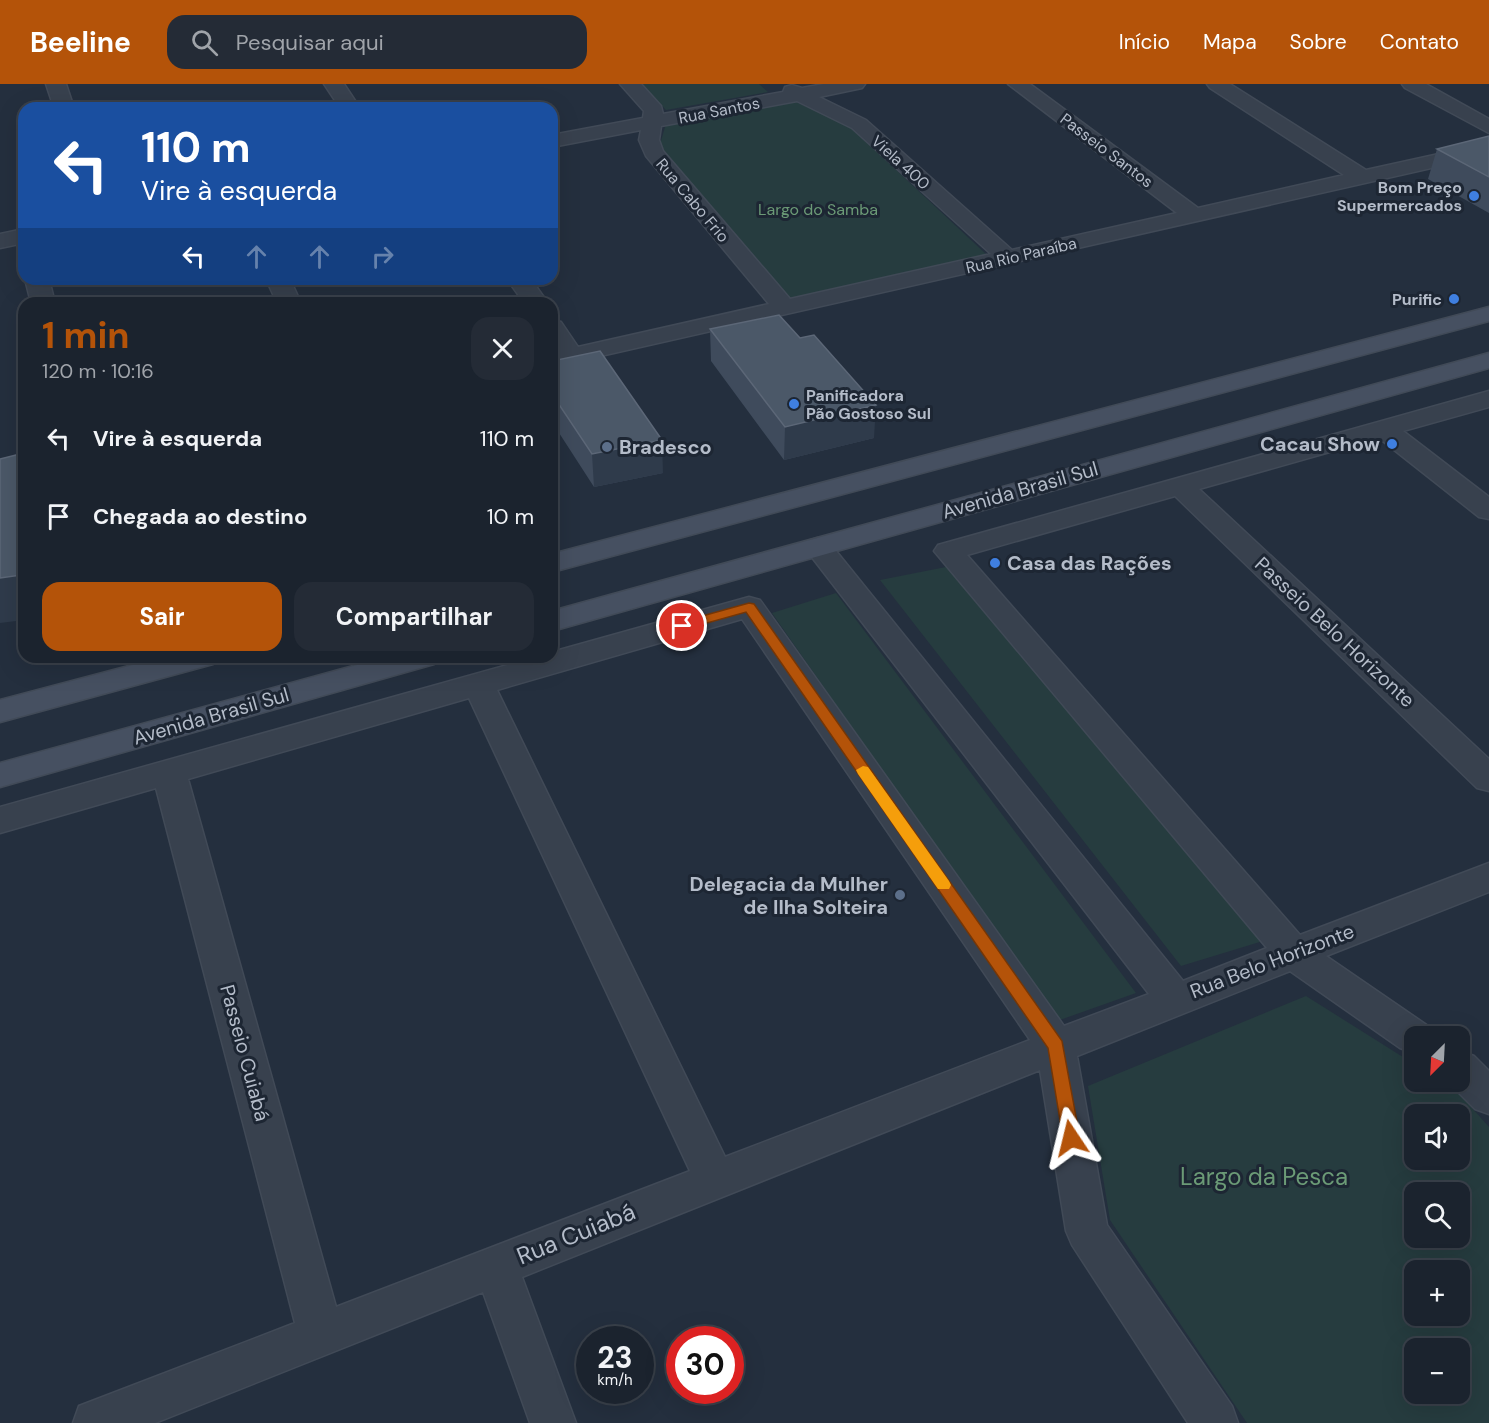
<!DOCTYPE html>
<html lang="pt">
<meta charset="utf-8">
<style>
:root{--surface:#1b232e;--page:#242b36;--text:#f1f3f6;--muted:#a0a4aa;--line:#39404a;--accent:#b45309}
body{margin:0;font-family:"DM Sans",sans-serif;background:var(--page);color:var(--text);height:100vh;display:flex;flex-direction:column;font-size:22px;white-space:nowrap}
*{box-sizing:border-box;margin:0}
p{font-size:20px;color:var(--muted)}
.icon{flex:none;width:33px;height:33px;fill:none;stroke:currentColor;stroke-width:2;stroke-linecap:round;stroke-linejoin:round}
.map{position:relative;flex:1;overflow:hidden}
.side{position:absolute;left:18px;top:213px;width:540px;height:366px;display:flex;flex-direction:column;background:var(--surface);border-radius:18px;box-shadow:0 6px 24px #0002,0 0 0 2px var(--line)}
.side>*{flex:none}
.hud{position:absolute;left:18px;top:18px;width:540px;height:183px;border-radius:18px;box-shadow:0 6px 24px #0002,0 0 0 2px var(--line);background:#1a4fa0;color:#fff;overflow:hidden}
.needle{width:39px;rotate:204deg}
.tools{position:absolute;left:1404px;top:942px;display:grid;gap:12px}
.tools a{display:grid;place-items:center;width:66px;height:66px;border-radius:12px;background:var(--surface);box-shadow:0 6px 24px #0002,0 0 0 2px var(--line);font-size:30px}
.speed{position:absolute;left:576px;top:1242px;display:flex;gap:12px;font-size:30px;font-weight:700;text-align:center}
.speed>*{display:grid;place-content:center;width:78px;height:78px;border-radius:50%;background:var(--surface);box-shadow:0 6px 24px #0002,0 0 0 2px var(--line);line-height:1}
.speed small{font-size:15px;font-weight:400}
.speed .limit{border:9px solid #d22;background:#fff;color:#111}
.pin{position:absolute;display:grid;place-items:center;width:51px;height:51px;color:#fff;margin:-26px;border:3px solid #fff;border-radius:50%;box-shadow:0 2px 6px #0007}
.me{position:absolute;width:66px;margin:-33px;rotate:350deg;stroke-linejoin:round;filter:drop-shadow(0 0 4px #0008)}
.turn{display:flex;align-items:center;gap:21px;height:126px;padding:0 24px;font-size:27px}
.turn .icon{width:78px;height:78px;stroke-width:2.5}
.turn b{display:block;font-size:42px;line-height:51px}
.lanes{display:flex;align-items:center;height:57px;padding:0 24px;background:#0003;justify-content:center;gap:30px;direction:ltr}
.lanes .off{opacity:.35}
.round{display:grid;place-items:center;flex:none;width:63px;height:63px;border-radius:18px;background:var(--page)}
.head{display:flex;align-items:center;justify-content:space-between;height:102px;padding:0 24px}
h1{font-size:36px;font-weight:700;line-height:45px;color:var(--accent)}
.button{display:flex;gap:12px;margin-top:auto;padding:12px 24px}
.button a{flex:1;height:69px;border-radius:18px;background:var(--accent);color:#fff;font-size:24px;font-weight:700;line-height:69px;text-align:center}
.button a+a{background:var(--page);color:var(--text)}
ul{padding:0;list-style:none}
li{display:flex;align-items:center;gap:18px;height:78px;padding:0 24px}
li div{flex:1}
li b{display:block;font-size:22px}
li em{font-style:normal}
header{display:flex;align-items:center;gap:36px;box-sizing:border-box;height:84px;padding:0 30px;background:var(--accent);color:#fff}
header strong{font-size:28px}
nav{display:flex;gap:33px;margin-inline-start:auto;font-size:21px}
.search{width:420px;height:54px;background:var(--page);display:flex;align-items:center;gap:15px;box-sizing:border-box;padding:0 21px;border-radius:18px;color:var(--muted);font-size:22px}
.map>svg:first-child{display:block}
</style>
<header>
<strong>Beeline</strong>
<div class="search"><svg class="icon" aria-label="search" viewBox="0 0 24 24"><circle cx="10" cy="10" r="6"/><path d="M15 15l6 6"/></svg>Pesquisar aqui</div>
<nav><a>Início</a><a>Mapa</a><a>Sobre</a><a>Contato</a></nav>
</header>
<div class="map">
<svg width="1489" height="1339" viewBox="0 0 1489 1339">
<rect width="100%" height="100%" fill="#242f3e"/>
<path fill="#263c3f" fill-rule="evenodd" d="M 641,0 L 759,0 L 768,8 L 666,26 Z
M 791,16 L 847,40 L 988,172 L 790,215 L 657,70 L 666,40 Z
M 946,483 L 1263,857 L 1181,882 L 880,496 Z
M 836,509 L 1136,909 L 1057,937 L 772,529 Z
M 1306,912 L 1414,980 L 1414,998 L 1443,998 L 1455,1005 L 1489,1043 L 1489,1339 L 1247,1339 L 1110,1136 L 1088,1002 ZM 1414,1030 L 1460,1030 L 1460,1076 L 1414,1076 ZM 1460,1108 L 1460,1154 L 1414,1154 L 1414,1108 ZM 1460,1186 L 1460,1232 L 1414,1232 L 1414,1186 ZM 1414,1264 L 1460,1264 L 1460,1310 L 1414,1310 Z"/>
<g fill="none" stroke-linecap="round" stroke-linejoin="round">
<g stroke="#414a57" stroke-width="3">
<path id="street" d="M 46,0 L 66,0 L 74,24 L 54,24 Z
M 324,0 L 344,0 L 360,24 L 340,24 Z
M 620,0 L 641,0 L 661,22 L 663,30 L 783,8 L 785,3 L 792,1 L 802,4 L 824,0 L 865,0 L 862,4 L 819,13 L 866,36 L 1012,166 L 1177,129 L 1008,0 L 1030,0 L 1198,124 L 1344,91 L 1210,4 L 1207,0 L 1230,0 L 1366,86 L 1489,59 L 1489,71 L 552,283 L 552,269 L 557,267 L 552,260 L 552,236 L 561,238 L 578,263 L 769,220 L 646,72 L 639,56 L 641,46 L 552,63 L 552,51 L 643,34 L 644,27 ZM 797,17 L 852,44 L 991,170 L 790,215 L 663,67 L 659,56 L 661,42 Z
M 1402,0 L 1426,0 L 1489,35 L 1489,49 L 1405,4 Z
M 24,145 L 24,159 L 0,164 L 0,150 Z
M 25,195 L 49,195 L 55,219 L 31,219 Z
M 266,195 L 290,195 L 301,219 L 277,219 Z
M 507,195 L 531,195 L 548,219 L 524,219 Z
M 1489,307 L 1489,323 L 1403,347 L 1489,413 L 1489,435 L 1479,433 L 1379,354 L 1199,405 L 1489,675 L 1489,707 L 1477,704 L 1175,412 L 967,471 L 1300,851 L 1489,779 L 1489,808 L 1326,872 L 1428,942 L 1433,952 L 1414,952 L 1414,969 L 1400,964 L 1290,887 L 1077,972 L 1107,1141 L 1232,1322 L 1238,1339 L 1188,1339 L 1072,1161 L 1066,1147 L 1040,986 L 522,1193 L 576,1339 L 530,1339 L 483,1208 L 155,1339 L 73,1339 L 79,1322 L 295,1239 L 156,704 L 0,749 L 0,723 L 536,573 L 552,573 L 552,568 L 749,513 L 760,516 L 1064,942 L 1149,910 L 804,463 L 808,457 L 818,454 L 828,457 L 1183,897 L 1267,864 L 934,467 L 938,461 ZM 742,535 L 1030,956 L 725,1073 L 497,606 ZM 469,614 L 690,1087 L 336,1223 L 188,695 Z
M 1460,967 L 1474,972 L 1489,987 L 1489,1030 L 1475,1025 L 1448,998 L 1460,998 Z"/>
</g>
<g stroke="#414a57" stroke-width="3">
<path id="secondary" d="M 1489,223 L 1489,237 L 552,488 L 552,470 Z
M 1489,269 L 1489,284 L 552,547 L 552,527 Z
M 163,573 L 217,573 L 213,580 L 0,638 L 0,616 Z
M 386,573 L 438,573 L 434,580 L 0,703 L 0,679 Z"/>
</g>
<use href="#street" fill="#38414e" fill-rule="evenodd"/>
<use href="#secondary" fill="#465061" fill-rule="evenodd"/>
</g>
<path fill="#3f4b5c" d="M 1489,52 L 1489,129 L 1428,95 L 1437,65 Z
M 710,245 L 874,354 L 784,376 L 711,277 Z
M 552,277 L 663,389 L 594,403 L 552,338 Z"/>
<path fill="#2f3b4b" d="M 876,321 L 874,354 L 784,376 L 785,343 Z
M 662,356 L 663,389 L 594,403 L 592,370 Z
M 21,491 L 24,499 L 24,536 L 0,539 L 0,494 Z"/>
<path fill="#4b5868" stroke="#5c6777" stroke-width="1.5" d="M 1489,52 L 1489,93 L 1437,65 Z
M 779,231 L 800,254 L 814,251 L 876,321 L 785,343 L 710,245 Z
M 600,267 L 662,356 L 592,370 L 552,310 L 552,277 Z
M 24,369 L 24,499 L 21,491 L 0,494 L 0,375 Z"/>
<path fill="#b45309" stroke="#753606" stroke-width="1.5" d="M 749,519 L 754,520 L 1062,957 L 1080,1054 L 1077,1060 L 1071,1062 L 1065,1060 L 1063,1054 L 1048,964 L 746,528 L 682,546 L 675,542 L 677,539 Z"/>
<path fill="#f59e0b" d="M 863,682 L 868,683 L 949,797 L 951,801 L 949,805 L 938,805 L 858,690 L 856,686 Z"/>
<g fill="#3f7fe0" stroke="#1d2633" stroke-width="2">
<circle cx="1474" cy="112" r="6"/>
<circle cx="1454" cy="215" r="6"/>
<circle cx="794" cy="320" r="6"/>
<circle cx="1392" cy="360" r="6"/>
<circle cx="995" cy="479" r="6"/>
</g>
<g fill="#5c6f8a" stroke="#1d2633" stroke-width="2">
<circle cx="607" cy="363" r="6"/>
<circle cx="900" cy="811" r="6"/>
</g>
<g text-anchor="middle" stroke-width="6" stroke-linejoin="round" paint-order="stroke">
<g font-size="16" fill="#b4bcc9" stroke="#1d2633">
<text transform="translate(719 26) rotate(-11)" y="6">Rua Santos</text>
<text transform="translate(1107 66) rotate(37)" y="6">Passeio Santos</text>
<text transform="translate(901 78) rotate(42)" y="6">Viela 400</text>
<text transform="translate(693 116) rotate(50)" y="6">Rua Cabo Frio</text>
<text transform="translate(1021 171) rotate(-13)" y="6">Rua Rio Paraíba</text>
</g>
<g font-size="16" font-weight="bold" fill="#b4bcc9" stroke="#1d2633" text-anchor="end">
<text x="1462" y="109">Bom Preço<tspan x="1462" dy="18">Supermercados</tspan></text>
<text x="1442" y="221">Purific</text>
<text x="806" y="317" text-anchor="start">Panificadora<tspan x="806" dy="18">Pão Gostoso Sul</tspan></text>
</g>
<g font-size="16" fill="#6b9a76" stroke="#1d2633">
<text x="818" y="131">Largo do Samba</text>
</g>
<g font-size="20" font-weight="bold" fill="#b4bcc9" stroke="#1d2633" text-anchor="end">
<text x="1380" y="367">Cacau Show</text>
<text x="619" y="370" text-anchor="start">Bradesco</text>
<text x="1007" y="486" text-anchor="start">Casa das Rações</text>
<text x="888" y="807">Delegacia da Mulher<tspan x="888" dy="23">de Ilha Solteira</tspan></text>
</g>
<g font-size="20" fill="#b4bcc9" stroke="#1d2633">
<text transform="translate(1020 406) rotate(-16)" y="7">Avenida Brasil Sul</text>
<text transform="translate(1335 548) rotate(43)" y="7">Passeio Belo Horizonte</text>
<text transform="translate(211 632) rotate(-16)" y="7">Avenida Brasil Sul</text>
<text transform="translate(1272 877) rotate(-21)" y="7">Rua Belo Horizonte</text>
<text transform="translate(245 969) rotate(75)" y="7">Passeio Cuiabá</text>
</g>
<g font-size="24" fill="#6b9a76" stroke="#1d2633">
<text x="1264" y="1101">Largo da Pesca</text>
</g>
<g font-size="24" fill="#b4bcc9" stroke="#1d2633">
<text transform="translate(576 1150) rotate(-22)" y="8">Rua Cuiabá</text>
</g>
</g>
</svg>
<div class="tools">
<a><svg class="needle" viewBox="-14 -14 28 28"><path d="M0-13l5 13h-10z" fill="#e53935"/><path d="M0 13l5-13h-10z" fill="#a0a4aa"/></svg></a>
<a><svg class="icon" aria-label="sound" viewBox="0 0 24 24"><path d="M4 9h4l5-4v14l-5-4H4zM17 9q2 3 0 6"/></svg></a>
<a><svg class="icon" aria-label="search" viewBox="0 0 24 24"><circle cx="10" cy="10" r="6"/><path d="M15 15l6 6"/></svg></a>
<a>+</a>
<a>−</a>
</div>
<div class="speed"><div>23<small>km/h</small></div><div class="limit">30</div></div>
<div class="pin" style="left:682px;top:542px;background:#d93025"><svg class="icon" aria-label="arrive" viewBox="0 0 24 24"><path d="M6 21V4h12l-3 4 3 4H6"/></svg></div>
<svg class="me" style="left:1071px;top:1054px" viewBox="-20 -20 40 40"><path d="M0-17L14 15 0 8-14 15z" fill="#b45309" stroke="#fff" stroke-width="4"/></svg>
<div class="hud">
<div class="turn"><svg class="icon" aria-label="left" viewBox="0 0 24 24"><path d="M17 20v-9H6M10 6l-5 5 5 5"/></svg><div><b>110 m</b>Vire à esquerda</div></div>
<div class="lanes"><svg class="icon" aria-label="left" viewBox="0 0 24 24"><path d="M17 20v-9H6M10 6l-5 5 5 5"/></svg><svg class="icon off" aria-label="ahead" viewBox="0 0 24 24"><path d="M12 20V5M6 11l6-6 6 6"/></svg><svg class="icon off" aria-label="ahead" viewBox="0 0 24 24"><path d="M12 20V5M6 11l6-6 6 6"/></svg><svg class="icon off" aria-label="right" viewBox="0 0 24 24"><path d="M7 20v-9h11M14 6l5 5-5 5"/></svg></div>
</div>
<section class="side">
<div class="head"><div><h1>1 min</h1><p>120 m · 10:16</p></div><a class="round"><svg class="icon" aria-label="close" viewBox="0 0 24 24"><path d="M6 6l12 12M18 6L6 18"/></svg></a></div>
<ul>
<li><svg class="icon" aria-label="left" viewBox="0 0 24 24"><path d="M17 20v-9H6M10 6l-5 5 5 5"/></svg><div><b>Vire à esquerda</b></div><em>110 m</em></li>
<li><svg class="icon" aria-label="arrive" viewBox="0 0 24 24"><path d="M6 21V4h12l-3 4 3 4H6"/></svg><div><b>Chegada ao destino</b></div><em>10 m</em></li>
</ul>
<div class="button"><a>Sair</a><a>Compartilhar</a></div>
</section>
</div>
